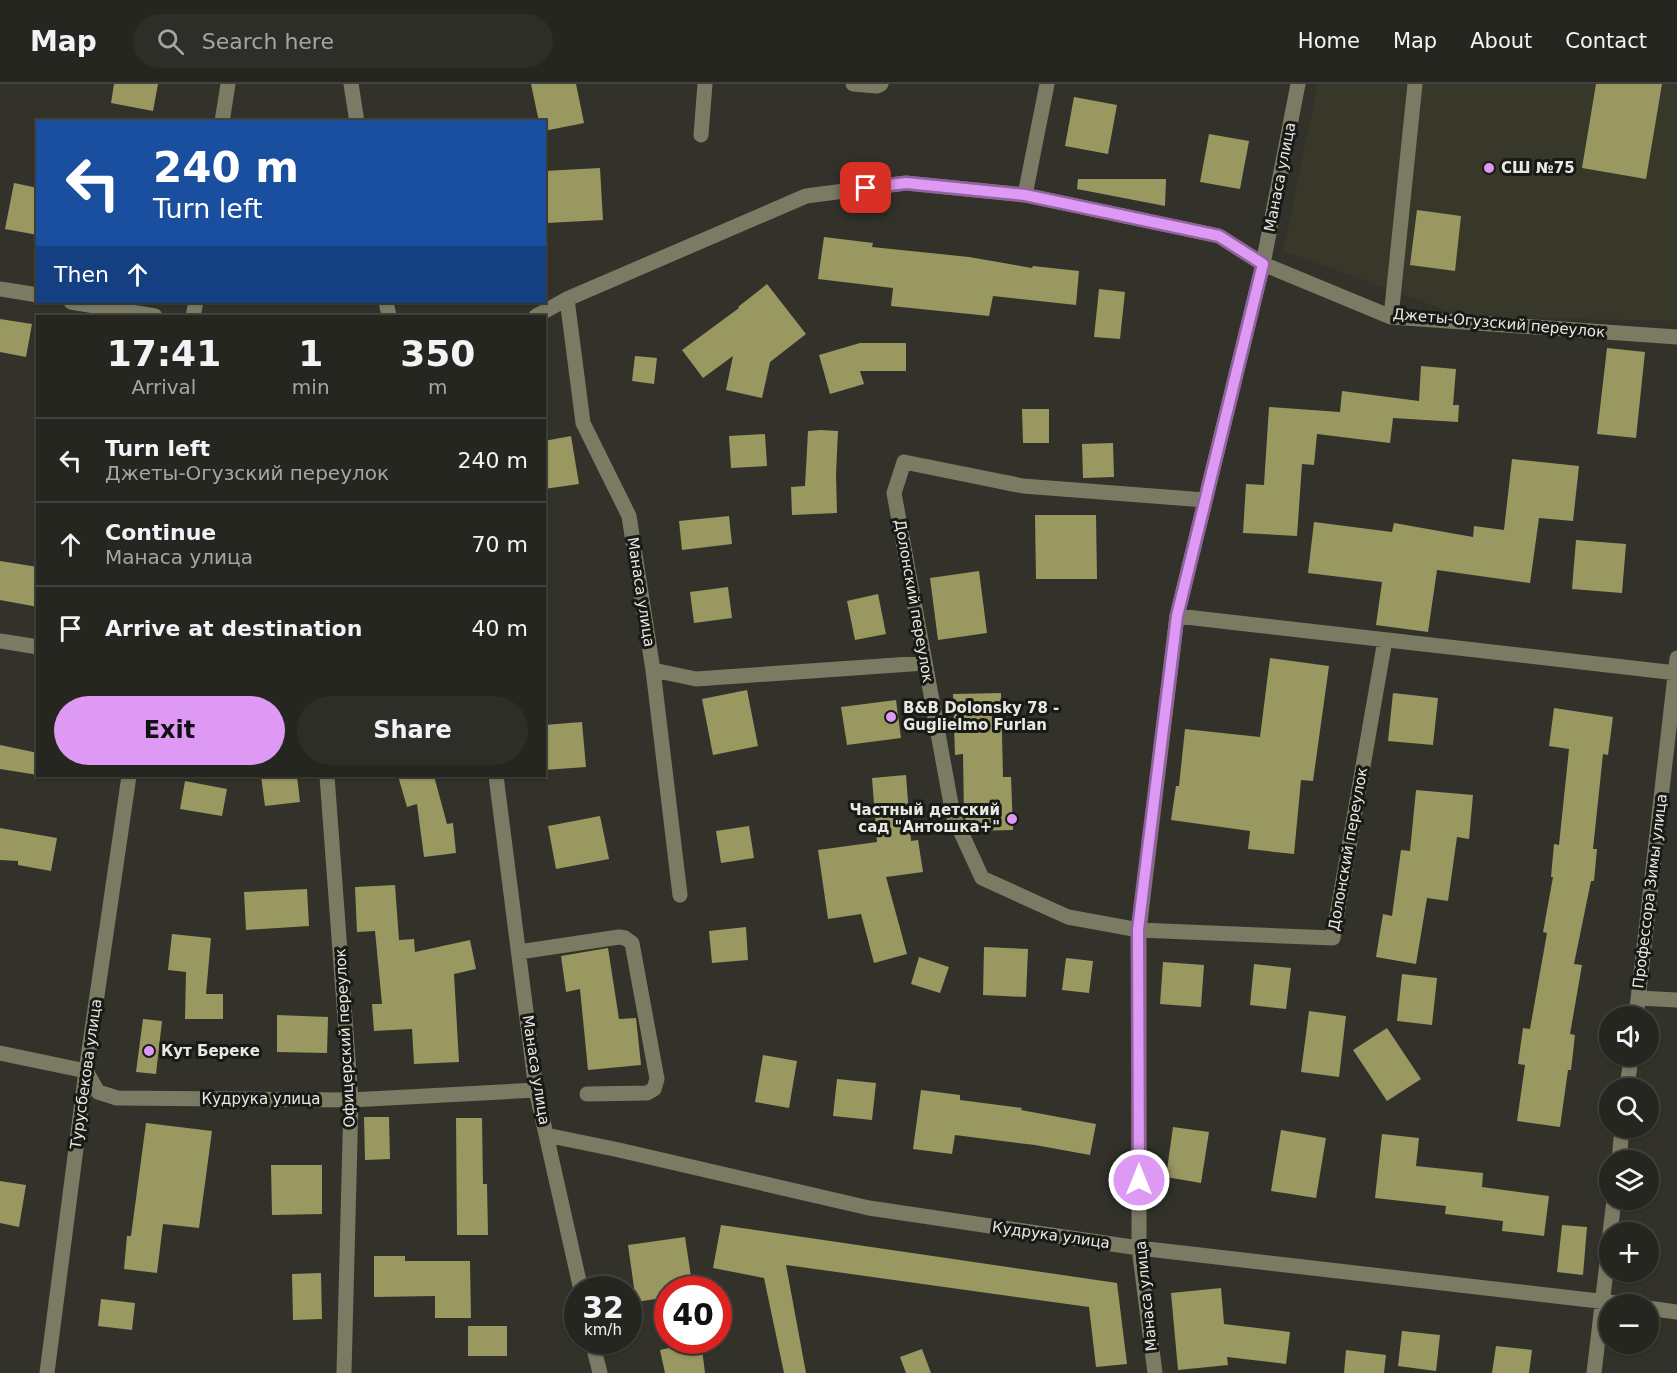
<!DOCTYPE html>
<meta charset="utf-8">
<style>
:root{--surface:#262620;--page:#2e2e29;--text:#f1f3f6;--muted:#a4a5a5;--line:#42433e;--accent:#dd99f3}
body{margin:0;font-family:"DejaVu Sans",sans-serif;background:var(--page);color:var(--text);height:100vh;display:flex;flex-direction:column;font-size:22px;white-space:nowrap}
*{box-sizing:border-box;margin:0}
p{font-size:20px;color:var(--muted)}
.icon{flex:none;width:33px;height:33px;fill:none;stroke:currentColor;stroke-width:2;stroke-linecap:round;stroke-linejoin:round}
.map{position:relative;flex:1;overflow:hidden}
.drawer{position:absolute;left:36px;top:231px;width:510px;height:462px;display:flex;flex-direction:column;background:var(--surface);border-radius:0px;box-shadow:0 2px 4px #0004,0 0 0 2px var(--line)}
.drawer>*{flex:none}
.banner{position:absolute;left:36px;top:36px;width:510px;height:183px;border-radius:0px;box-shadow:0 2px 4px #0004,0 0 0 2px var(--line);background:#1a4fa0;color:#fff;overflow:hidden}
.fabs{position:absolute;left:1599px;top:922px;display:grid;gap:12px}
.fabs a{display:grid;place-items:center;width:60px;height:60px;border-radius:50%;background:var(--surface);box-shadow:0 2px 4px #0004,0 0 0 2px var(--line);font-size:30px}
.speed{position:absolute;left:564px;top:1192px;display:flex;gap:12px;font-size:30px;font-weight:700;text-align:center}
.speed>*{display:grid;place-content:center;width:78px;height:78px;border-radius:50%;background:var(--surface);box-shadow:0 2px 4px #0004,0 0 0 2px var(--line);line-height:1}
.speed small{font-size:15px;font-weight:400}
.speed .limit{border:9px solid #d22;background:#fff;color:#111}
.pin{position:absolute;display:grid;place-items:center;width:51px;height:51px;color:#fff;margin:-26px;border-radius:12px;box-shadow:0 3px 9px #0006}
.me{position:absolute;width:66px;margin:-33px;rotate:0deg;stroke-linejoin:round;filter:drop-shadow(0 0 4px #0008)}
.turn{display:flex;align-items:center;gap:21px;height:126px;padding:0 18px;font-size:27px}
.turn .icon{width:78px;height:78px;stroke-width:2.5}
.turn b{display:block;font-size:42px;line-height:51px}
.then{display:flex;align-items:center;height:57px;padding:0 18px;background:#0003;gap:12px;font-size:22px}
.eta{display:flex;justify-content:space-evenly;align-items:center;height:102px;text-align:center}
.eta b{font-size:36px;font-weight:700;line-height:42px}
.action{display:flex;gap:12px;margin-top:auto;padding:12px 18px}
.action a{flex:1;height:69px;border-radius:36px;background:var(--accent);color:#111;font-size:24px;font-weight:700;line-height:69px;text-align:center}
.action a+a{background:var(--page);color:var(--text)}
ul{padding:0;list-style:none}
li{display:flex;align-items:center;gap:18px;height:84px;padding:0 18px;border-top:2px solid var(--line)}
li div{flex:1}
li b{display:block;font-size:22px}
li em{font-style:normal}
header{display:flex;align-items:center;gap:36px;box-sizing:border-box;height:84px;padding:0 30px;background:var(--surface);border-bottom:2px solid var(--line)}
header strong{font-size:28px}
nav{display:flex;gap:33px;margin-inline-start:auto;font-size:21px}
.search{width:420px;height:54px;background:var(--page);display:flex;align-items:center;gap:15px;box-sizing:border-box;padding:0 21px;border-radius:33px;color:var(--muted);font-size:22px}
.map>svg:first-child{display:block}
</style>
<header>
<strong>Map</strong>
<div class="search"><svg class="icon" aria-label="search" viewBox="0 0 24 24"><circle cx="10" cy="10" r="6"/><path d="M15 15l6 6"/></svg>Search here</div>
<nav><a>Home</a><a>Map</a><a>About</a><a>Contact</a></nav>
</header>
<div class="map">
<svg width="1677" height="1289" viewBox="0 0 1677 1289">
<rect width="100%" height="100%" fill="#32322b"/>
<path fill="#38382a" d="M 1318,0 L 1677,0 L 1677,237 L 1465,233 L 1283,167 Z"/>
<path fill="#999861" d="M 114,0 L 158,0 L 153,27 L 111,19 Z
M 531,0 L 576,0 L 584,39 L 544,47 L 544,38 L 539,38 Z
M 1596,0 L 1662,0 L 1646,95 L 1582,84 Z
M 1074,13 L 1117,21 L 1108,70 L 1065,62 Z
M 1209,50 L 1249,57 L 1240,105 L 1200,98 Z
M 600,84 L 603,136 L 547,139 L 544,87 Z
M 1078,95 L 1166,95 L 1165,122 L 1077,105 Z
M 14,99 L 38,104 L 38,151 L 5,145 Z
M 1417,126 L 1461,132 L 1455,187 L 1410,181 Z
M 824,153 L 873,159 L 872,163 L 969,173 L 1032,184 L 1033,182 L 1079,187 L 1076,221 L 993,212 L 989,232 L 891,222 L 893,204 L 818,195 Z
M 767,200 L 806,250 L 770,278 L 762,314 L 726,306 L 733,272 L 703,294 L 682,266 L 739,224 L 738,223 Z
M 1099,205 L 1125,208 L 1120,255 L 1094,253 Z
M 0,235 L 32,240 L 26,273 L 0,268 Z
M 860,259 L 906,259 L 906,287 L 860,287 L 864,300 L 830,310 L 819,271 Z
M 1607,264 L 1645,268 L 1636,354 L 1597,350 Z
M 635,272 L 657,274 L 654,300 L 632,297 Z
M 1421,282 L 1456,285 L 1453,321 L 1459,321 L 1458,338 L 1393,334 L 1390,359 L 1317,350 L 1314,381 L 1302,380 L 1297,452 L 1243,449 L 1246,400 L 1264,401 L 1269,323 L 1340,328 L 1342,307 L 1419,317 Z
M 1022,325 L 1049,325 L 1049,359 L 1023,359 Z
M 821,346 L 838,347 L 836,390 L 837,429 L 792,431 L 791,403 L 805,402 L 808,347 Z
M 765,350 L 767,382 L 731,384 L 729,352 Z
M 571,352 L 579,400 L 544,405 L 544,357 Z
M 1113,359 L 1114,393 L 1083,394 L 1082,360 Z
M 1512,375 L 1579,382 L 1573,437 L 1539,434 L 1530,499 L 1437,486 L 1428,548 L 1376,541 L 1382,498 L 1308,489 L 1314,438 L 1392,448 L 1394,439 L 1473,453 L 1474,442 L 1504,446 Z
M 1035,431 L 1096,431 L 1097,495 L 1036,495 Z
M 729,432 L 732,460 L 682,466 L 679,437 Z
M 1576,456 L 1626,460 L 1622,509 L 1572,505 Z
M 0,477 L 38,483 L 38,523 L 0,516 Z
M 979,487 L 987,549 L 938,556 L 930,494 Z
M 728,503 L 732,534 L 694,539 L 690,508 Z
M 878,510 L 886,550 L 855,556 L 847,517 Z
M 1270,574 L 1329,582 L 1313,697 L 1301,696 L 1294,770 L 1248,765 L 1250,747 L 1171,736 L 1176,702 L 1179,702 L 1185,645 L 1260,653 Z
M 747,606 L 758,662 L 713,671 L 702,615 Z
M 1001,609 L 1003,693 L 1011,693 L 1013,746 L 971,747 L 964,732 L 963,670 L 955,671 L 953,610 Z
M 1393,609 L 1438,614 L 1433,661 L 1388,657 Z
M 896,616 L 901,654 L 847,661 L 841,623 Z
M 1554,624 L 1613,633 L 1608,671 L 1603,670 L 1593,765 L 1597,765 L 1594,797 L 1591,797 L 1574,880 L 1582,881 L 1570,950 L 1575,951 L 1571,986 L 1568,986 L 1560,1043 L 1517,1037 L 1525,981 L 1518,980 L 1523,944 L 1530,945 L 1547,849 L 1543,848 L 1553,793 L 1551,793 L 1554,760 L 1559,761 L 1569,665 L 1549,662 Z
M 582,638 L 586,683 L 544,686 L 544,641 Z
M 0,661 L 38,669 L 38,691 L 0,685 Z
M 906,691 L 911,757 L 918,756 L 923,788 L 886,793 L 907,870 L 874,879 L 861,830 L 828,835 L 818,766 L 877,758 L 872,694 Z
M 261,692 L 297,692 L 300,718 L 265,722 Z
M 398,692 L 434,692 L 447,740 L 453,739 L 456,769 L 424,773 L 417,720 L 407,723 Z
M 185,697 L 227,705 L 222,732 L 180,725 Z
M 1416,706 L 1473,711 L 1469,755 L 1457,753 L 1448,817 L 1427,814 L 1416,880 L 1376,873 L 1383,830 L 1392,832 L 1401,766 L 1410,767 Z
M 600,732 L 609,775 L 556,785 L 548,742 Z
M 749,742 L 754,774 L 721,779 L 716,747 Z
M 0,744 L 57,754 L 51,787 L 18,781 L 18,777 L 0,776 Z
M 395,801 L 399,856 L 414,855 L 415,868 L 470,856 L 476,885 L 454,890 L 459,978 L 414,980 L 412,945 L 374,947 L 372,920 L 382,920 L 375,847 L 357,848 L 355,803 Z
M 307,805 L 309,842 L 246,846 L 244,808 Z
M 746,843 L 748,876 L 712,879 L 709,847 Z
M 172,850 L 211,854 L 206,910 L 223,910 L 223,935 L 185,935 L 186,888 L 168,886 Z
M 984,863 L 1028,865 L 1026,913 L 983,911 Z
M 608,864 L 619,935 L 636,934 L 641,981 L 588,986 L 580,905 L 566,908 L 561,872 Z
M 919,873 L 949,883 L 940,909 L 911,900 Z
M 1066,874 L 1093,877 L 1089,909 L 1062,906 Z
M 1163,878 L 1204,881 L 1201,923 L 1160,920 Z
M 1254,880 L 1291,884 L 1286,925 L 1250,921 Z
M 1402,890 L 1437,894 L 1432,941 L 1397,937 Z
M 1309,927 L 1346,932 L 1339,993 L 1301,988 Z
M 277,931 L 328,933 L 327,969 L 277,968 Z
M 143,935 L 162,937 L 156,990 L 136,988 Z
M 1387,944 L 1421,995 L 1387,1017 L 1353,966 Z
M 763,971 L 797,977 L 789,1024 L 755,1018 Z
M 837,995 L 876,999 L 872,1036 L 833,1032 Z
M 921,1006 L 960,1011 L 960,1016 L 1022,1024 L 1021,1026 L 1096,1040 L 1090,1071 L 1035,1061 L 955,1051 L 952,1070 L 913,1065 Z
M 364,1033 L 389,1033 L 390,1075 L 365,1076 Z
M 456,1034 L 482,1034 L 483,1100 L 487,1100 L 488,1151 L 457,1151 Z
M 146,1039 L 212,1047 L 199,1144 L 163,1140 L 157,1189 L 124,1185 L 127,1152 L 131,1152 Z
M 1173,1043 L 1209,1048 L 1201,1099 L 1166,1093 Z
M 1281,1046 L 1326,1054 L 1316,1114 L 1271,1107 Z
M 1382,1050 L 1419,1054 L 1416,1082 L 1483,1089 L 1482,1103 L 1549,1112 L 1544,1152 L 1502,1147 L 1503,1137 L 1445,1130 L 1446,1122 L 1375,1114 Z
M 271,1081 L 322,1081 L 322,1130 L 272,1131 Z
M 0,1097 L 26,1101 L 19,1143 L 0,1139 Z
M 721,1141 L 1117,1199 L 1127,1280 L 1096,1283 L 1089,1223 L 786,1181 L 806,1289 L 784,1289 L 764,1194 L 713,1184 Z
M 1562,1141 L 1587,1143 L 1583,1191 L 1557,1188 Z
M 685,1153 L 693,1206 L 668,1206 L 668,1213 L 636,1218 L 628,1161 Z
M 374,1172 L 405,1172 L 405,1177 L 470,1177 L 471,1234 L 435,1234 L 435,1212 L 374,1213 Z
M 321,1189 L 322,1235 L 293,1236 L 292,1190 Z
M 1221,1204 L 1224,1240 L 1290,1248 L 1286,1280 L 1227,1273 L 1228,1281 L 1178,1286 L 1171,1209 Z
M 101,1215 L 135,1219 L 132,1246 L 98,1242 Z
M 468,1242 L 507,1242 L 507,1272 L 468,1272 Z
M 1402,1247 L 1440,1251 L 1436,1287 L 1398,1282 Z
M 701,1257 L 705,1289 L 665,1289 L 660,1266 Z
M 1496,1262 L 1532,1266 L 1529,1289 L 1492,1289 Z
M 922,1265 L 931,1289 L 906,1289 L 900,1273 Z
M 1346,1266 L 1386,1271 L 1384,1289 L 1344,1289 Z"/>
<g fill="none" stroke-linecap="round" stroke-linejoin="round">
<path stroke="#7b7b64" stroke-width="15" d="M 351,0 L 357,38
M 853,0 L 877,2 L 881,0
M 222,38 L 228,0
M 701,51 L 705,0
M 1025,111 L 1047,0
M 0,205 L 38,211
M 567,215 L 583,339 L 629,432 L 653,586 L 680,811
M 71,218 L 155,232
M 386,218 L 389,232
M 193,232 L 196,218
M 536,232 L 567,215 L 806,112 L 906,99 L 1025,111 L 1219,152 L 1263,180 L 1391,233 L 1677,253
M 1391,233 L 1415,0
M 1205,416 L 1023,402 L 904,378 L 894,409 L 953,731 L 982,794 L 1068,833 L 1139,846 L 1333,854 L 1385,556
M 1177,532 L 1677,589
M 0,557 L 38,563
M 653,586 L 696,595 L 925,579
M 327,692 L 351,1016 L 344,1289
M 496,692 L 536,1006 L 581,1206
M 519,868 L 619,853 L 625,854 L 632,859 L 657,995 L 654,1005 L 647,1009 L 587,1010
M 1638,914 L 1677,916
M 1636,933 L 1677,574
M 0,969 L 86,987 L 98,1008 L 117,1014 L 351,1016 L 536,1006
M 1627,1005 L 1631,972
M 546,1051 L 619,1066 L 869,1124 L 1139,1164 L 1633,1221
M 1619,1077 L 1622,1044
M 1610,1149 L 1614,1116
M 1648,1224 L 1677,1228
M 592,1257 L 600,1289
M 47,1289 L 86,987 L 129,692
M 1155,1289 L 1139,1164 L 1139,846 L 1177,532 L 1263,180 L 1298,0
M 1594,1289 L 1610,1153"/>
</g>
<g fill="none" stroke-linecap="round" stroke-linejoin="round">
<g stroke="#90639e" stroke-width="15">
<path id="route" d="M 866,104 L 906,99 L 1025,111 L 1219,152 L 1263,180 L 1177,532 L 1138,846 L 1139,1096"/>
</g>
<use href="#route" stroke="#dd99f3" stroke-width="10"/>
</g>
<g fill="#dd99f3" stroke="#191916" stroke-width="2">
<circle cx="1489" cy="84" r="6"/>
<circle cx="891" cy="633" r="6"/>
<circle cx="1012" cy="735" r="6"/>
<circle cx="149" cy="967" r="6"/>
</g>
<g text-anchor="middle" stroke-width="6" stroke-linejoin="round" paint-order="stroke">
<g font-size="15" font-weight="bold" fill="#e9e9e4" stroke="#191916" text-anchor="start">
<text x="1501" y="89">СШ №75</text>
<text x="903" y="629">B&amp;B Dolonsky 78 -<tspan x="903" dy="17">Guglielmo Furlan</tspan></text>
<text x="1000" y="731" text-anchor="end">Частный детский<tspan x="1000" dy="17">сад "Антошка+"</tspan></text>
<text x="161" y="972">Кут Береке</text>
</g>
<g font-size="15" fill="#e9e9e4" stroke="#191916">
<text transform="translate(1280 93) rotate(-79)" y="5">Манаса улица</text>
<text transform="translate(1499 239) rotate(5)" y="5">Джеты-Огузский переулок</text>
<text transform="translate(641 508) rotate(81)" y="5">Манаса улица</text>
<text transform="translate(914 517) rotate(80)" y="5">Долонский переулок</text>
<text transform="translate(1348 765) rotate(-80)" y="5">Долонский переулок</text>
<text transform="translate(1650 807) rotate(-83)" y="5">Профессора Зимы улица</text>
<text transform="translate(345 954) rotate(-93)" y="5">Офицерский переулок</text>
<text transform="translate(536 986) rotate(81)" y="5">Манаса улица</text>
<text transform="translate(86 990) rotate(-82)" y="5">Турусбекова улица</text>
<text x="261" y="1020">Кудрука улица</text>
<text transform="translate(1051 1151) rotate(8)" y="5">Кудрука улица</text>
<text transform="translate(1146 1212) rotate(-96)" y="5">Манаса улица</text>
</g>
</g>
</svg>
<div class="fabs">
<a><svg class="icon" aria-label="sound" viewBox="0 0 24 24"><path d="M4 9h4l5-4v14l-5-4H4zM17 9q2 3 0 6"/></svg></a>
<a><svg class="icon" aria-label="search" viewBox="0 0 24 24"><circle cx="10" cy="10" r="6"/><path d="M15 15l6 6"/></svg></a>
<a><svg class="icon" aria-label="layers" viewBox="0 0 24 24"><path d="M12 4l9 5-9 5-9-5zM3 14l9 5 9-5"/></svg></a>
<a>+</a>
<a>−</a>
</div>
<div class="speed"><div>32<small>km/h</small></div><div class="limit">40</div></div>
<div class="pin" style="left:866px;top:104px;background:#d93025"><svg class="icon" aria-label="arrive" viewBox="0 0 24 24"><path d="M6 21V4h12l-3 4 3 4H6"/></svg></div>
<svg class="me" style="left:1139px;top:1096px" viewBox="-20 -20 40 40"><circle r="17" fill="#dd99f3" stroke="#fff" stroke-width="3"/><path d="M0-11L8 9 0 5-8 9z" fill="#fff"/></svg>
<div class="banner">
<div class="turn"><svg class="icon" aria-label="left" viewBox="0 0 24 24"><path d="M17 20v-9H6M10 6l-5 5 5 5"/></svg><div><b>240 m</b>Turn left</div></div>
<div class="then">Then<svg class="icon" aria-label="ahead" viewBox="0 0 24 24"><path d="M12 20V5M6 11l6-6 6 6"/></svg></div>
</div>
<section class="drawer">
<div class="eta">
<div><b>17:41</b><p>Arrival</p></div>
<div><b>1</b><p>min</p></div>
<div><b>350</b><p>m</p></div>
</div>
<ul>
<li><svg class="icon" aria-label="left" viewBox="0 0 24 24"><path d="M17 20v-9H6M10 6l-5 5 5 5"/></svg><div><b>Turn left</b><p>Джеты-Огузский переулок</p></div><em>240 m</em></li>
<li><svg class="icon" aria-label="ahead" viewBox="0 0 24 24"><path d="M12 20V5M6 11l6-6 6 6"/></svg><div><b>Continue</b><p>Манаса улица</p></div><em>70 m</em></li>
<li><svg class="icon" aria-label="arrive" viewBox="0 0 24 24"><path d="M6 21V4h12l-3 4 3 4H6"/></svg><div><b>Arrive at destination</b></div><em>40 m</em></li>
</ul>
<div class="action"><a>Exit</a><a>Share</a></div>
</section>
</div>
